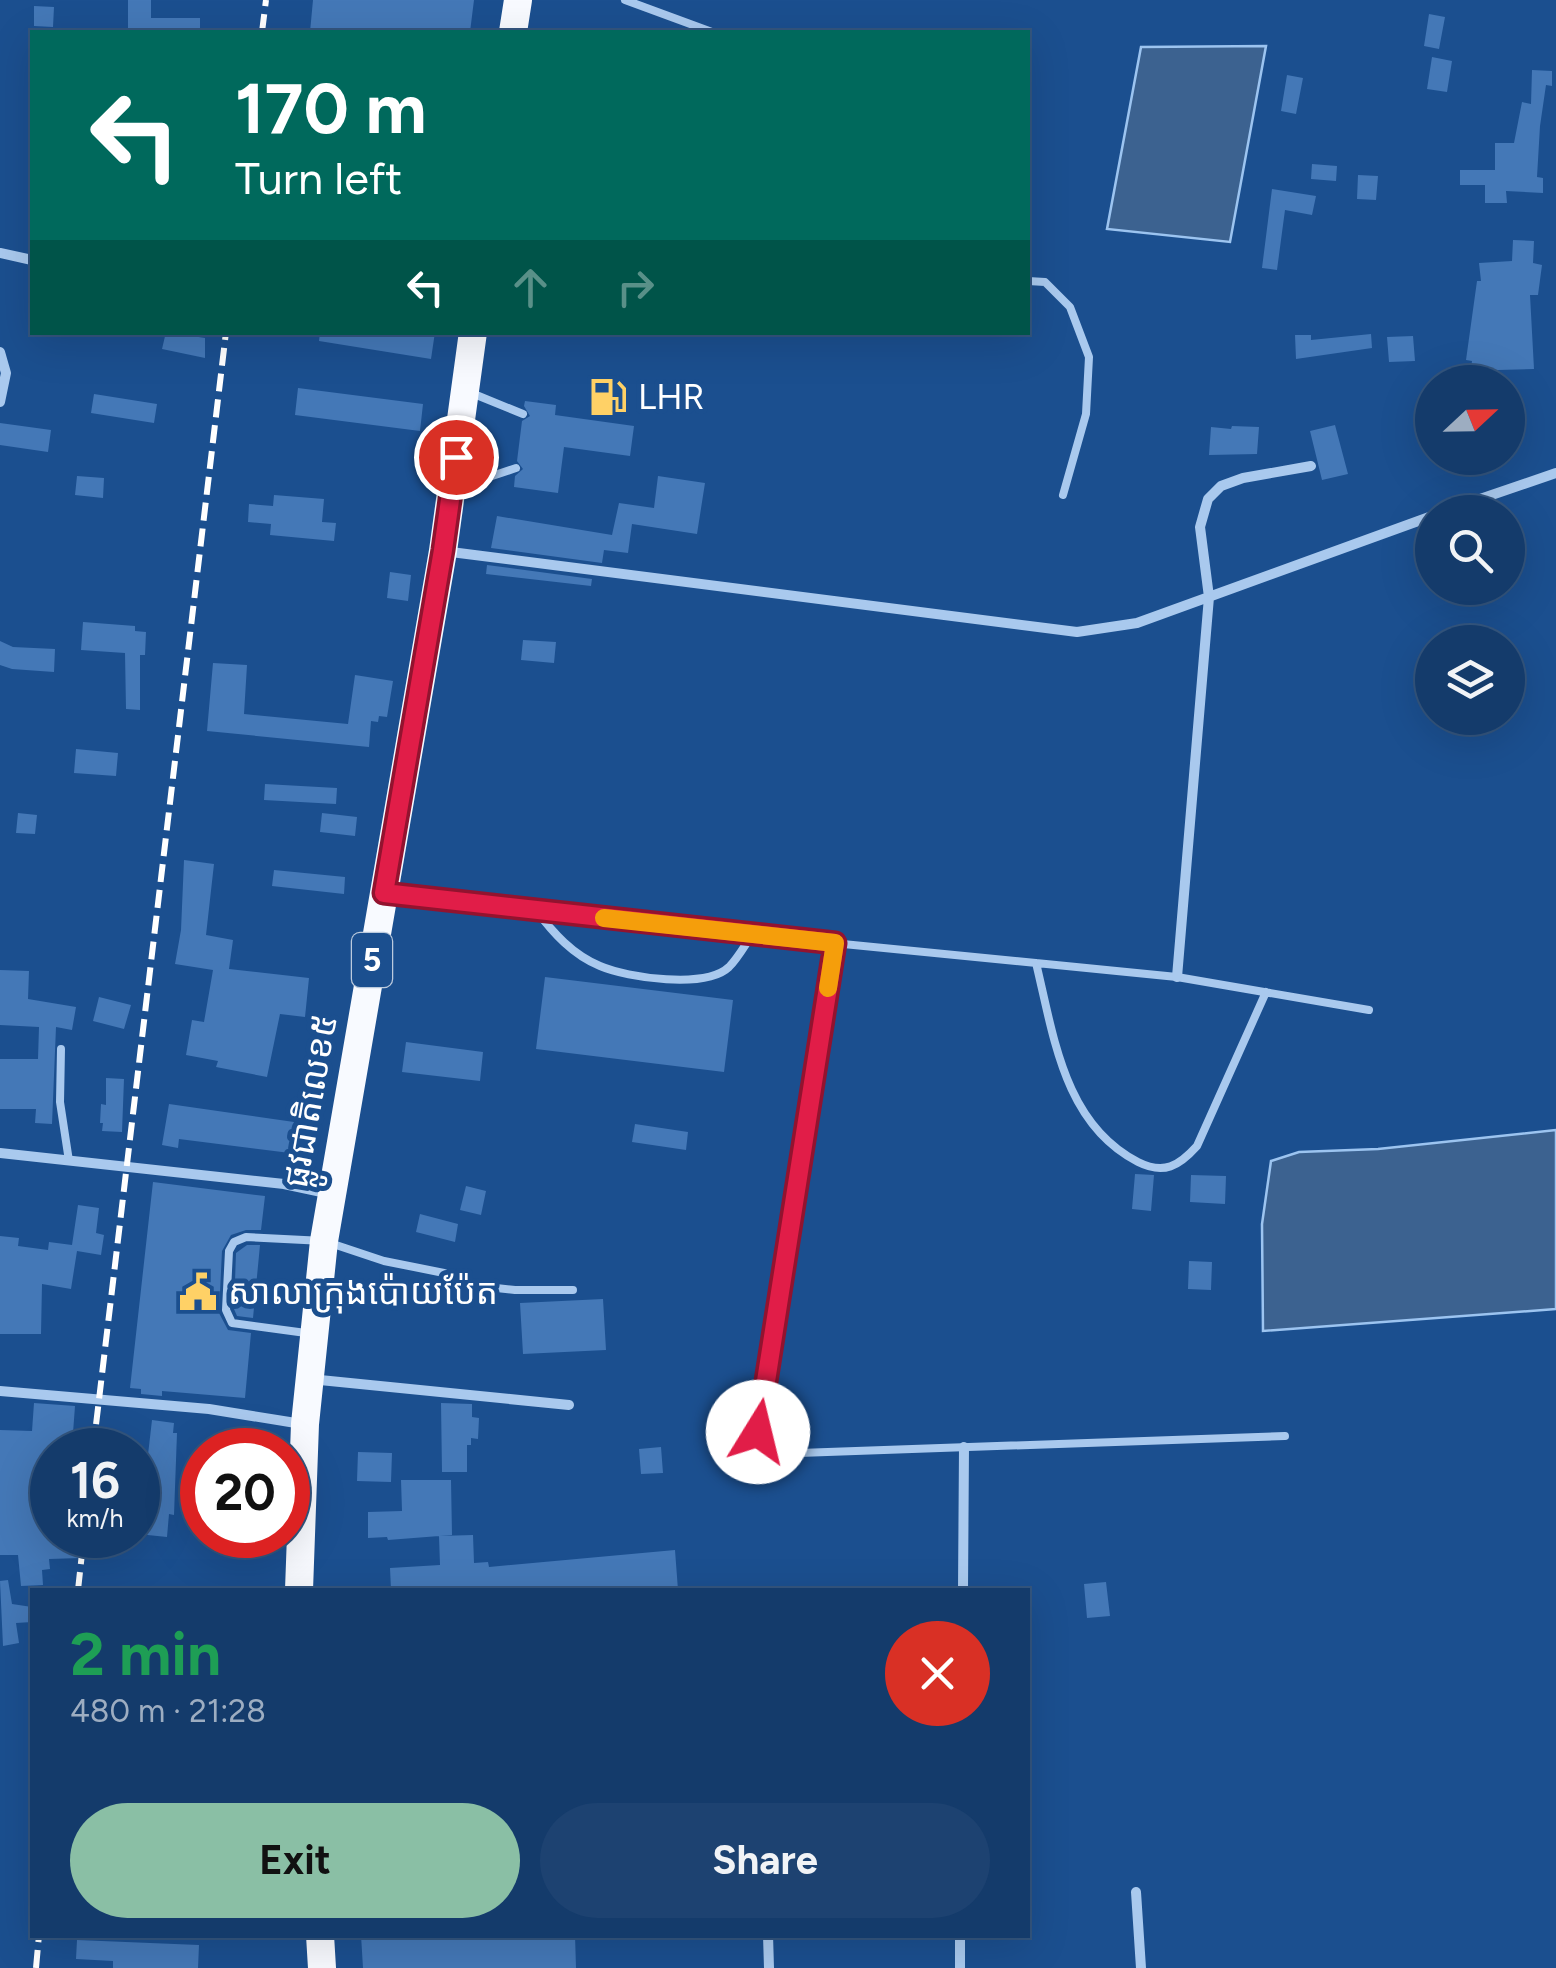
<!DOCTYPE html>
<meta charset="utf-8">
<style>
:root{--surface:#143b6b;--page:#1d4271;--text:#f1f3f6;--muted:#9dadc1;--line:#33557e;--accent:#8abfa5}
body{margin:0;font-family:Figtree,"Noto Sans Khmer",sans-serif;background:var(--page);color:var(--text);height:100vh;display:flex;flex-direction:column;font-size:38px;white-space:nowrap}
*{box-sizing:border-box;margin:0}
p{font-size:32px;color:var(--muted)}
.icon{flex:none;width:55px;height:55px;fill:none;stroke:currentColor;stroke-width:2;stroke-linecap:round;stroke-linejoin:round}
.map{position:relative;flex:1;overflow:hidden}
.panel{position:absolute;left:30px;top:1588px;width:1000px;height:350px;display:flex;flex-direction:column;background:var(--surface);border-radius:0px;box-shadow:0 10px 40px #0002,0 0 0 2px var(--line)}
.panel>*{flex:none}
.top-card{position:absolute;left:30px;top:30px;width:1000px;height:305px;border-radius:0px;box-shadow:0 10px 40px #0002,0 0 0 2px var(--line);background:#00695c;color:#fff;overflow:hidden}
.needle{width:65px;rotate:68deg}
.controls{position:absolute;left:1415px;top:365px;display:grid;gap:20px}
.controls a{display:grid;place-items:center;width:110px;height:110px;border-radius:50%;background:var(--surface);box-shadow:0 10px 40px #0002,0 0 0 2px var(--line);font-size:50px}
.speed{position:absolute;left:30px;top:1428px;display:flex;gap:20px;font-size:50px;font-weight:700;text-align:center}
.speed>*{display:grid;place-content:center;width:130px;height:130px;border-radius:50%;background:var(--surface);box-shadow:0 10px 40px #0002,0 0 0 2px var(--line);line-height:1}
.speed small{font-size:25px;font-weight:400}
.speed .limit{border:15px solid #d22;background:#fff;color:#111}
.pin{position:absolute;display:grid;place-items:center;width:85px;height:85px;color:#fff;margin:-42px;border:5px solid #fff;border-radius:50%;box-shadow:0 2px 10px #0007}
.me{position:absolute;width:110px;margin:-55px;rotate:9deg;stroke-linejoin:round;filter:drop-shadow(0 0 8px #0008)}
.turn{display:flex;align-items:center;gap:35px;height:210px;padding:0 40px;font-size:45px}
.turn .icon{width:130px;height:130px;stroke-width:2.5}
.turn b{display:block;font-size:70px;line-height:85px}
.lanes{display:flex;align-items:center;height:95px;padding:0 40px;background:#0003;justify-content:center;gap:50px;direction:ltr}
.lanes .off{opacity:.35}
.round{display:grid;place-items:center;flex:none;width:105px;height:105px;border-radius:52px;background:var(--page)}
.overview{display:flex;align-items:center;justify-content:space-between;height:170px;padding:0 40px}
h1{font-size:60px;font-weight:700;line-height:75px;color:#1e9e55}
.cta{display:flex;gap:20px;margin-top:auto;padding:20px 40px}
.cta a{flex:1;height:115px;border-radius:60px;background:var(--accent);color:#111;font-size:40px;font-weight:700;line-height:115px;text-align:center}
.cta a+a{background:var(--page);color:var(--text)}
.map>svg:first-child{display:block}
</style>
<div class="map">
<svg width="1556" height="1968" viewBox="0 0 1556 1968">
<rect width="100%" height="100%" fill="#1b4f8f"/>
<path fill="#3c6290" stroke="#9cc4f0" stroke-width="2.5" d="M 1266,46 L 1230,242 L 1107,229 L 1141,47 Z
M 1556,1130 L 1556,1309 L 1263,1331 L 1262,1224 L 1271,1161 L 1299,1152 L 1378,1149 Z"/>
<path fill="#4478b7" d="M 128,0 L 151,0 L 151,18 L 200,18 L 200,32 L 128,32 Z
M 313,0 L 474,0 L 470,32 L 310,32 Z
M 34,6 L 54,7 L 53,27 L 34,26 Z
M 1429,14 L 1445,17 L 1439,49 L 1424,46 Z
M 1432,57 L 1452,61 L 1447,92 L 1427,89 Z
M 1532,70 L 1552,71 L 1552,86 L 1546,85 L 1540,126 L 1537,177 L 1543,178 L 1543,193 L 1506,191 L 1507,203 L 1485,203 L 1485,185 L 1460,185 L 1460,170 L 1495,170 L 1495,143 L 1514,143 L 1522,102 L 1531,104 Z
M 1287,75 L 1303,78 L 1296,114 L 1281,111 Z
M 1312,164 L 1337,166 L 1336,181 L 1311,179 Z
M 1358,175 L 1378,176 L 1376,200 L 1357,199 Z
M 1272,189 L 1316,196 L 1312,215 L 1285,210 L 1277,270 L 1262,268 Z
M 1513,240 L 1534,241 L 1533,263 L 1542,265 L 1538,295 L 1530,295 L 1534,369 L 1498,370 L 1496,382 L 1469,382 L 1472,361 L 1466,360 L 1477,281 L 1481,281 L 1479,263 L 1512,261 Z
M 166,332 L 205,338 L 205,358 L 162,349 Z
M 320,332 L 435,332 L 431,359 L 319,341 Z
M 1371,334 L 1372,348 L 1296,359 L 1295,335 L 1311,335 L 1311,340 Z
M 1413,336 L 1415,361 L 1389,362 L 1387,337 Z
M 298,388 L 423,404 L 420,431 L 295,415 Z
M 94,394 L 157,404 L 154,423 L 91,413 Z
M 525,401 L 556,405 L 555,415 L 634,426 L 630,456 L 564,447 L 558,493 L 514,487 L 515,476 L 523,469 L 517,461 L 522,421 L 530,416 L 524,406 Z
M 0,423 L 51,430 L 48,452 L 0,445 Z
M 1335,425 L 1348,474 L 1322,480 L 1310,431 Z
M 1232,426 L 1259,427 L 1257,454 L 1209,455 L 1211,427 L 1231,429 Z
M 77,476 L 104,478 L 103,498 L 75,495 Z
M 658,476 L 705,483 L 697,534 L 632,524 L 628,553 L 604,550 L 602,563 L 491,548 L 497,516 L 612,535 L 619,503 L 654,508 Z
M 274,495 L 324,499 L 322,522 L 336,523 L 334,541 L 270,535 L 271,524 L 248,522 L 249,504 L 273,506 Z
M 487,565 L 592,579 L 591,586 L 486,574 Z
M 390,572 L 411,575 L 408,601 L 387,598 Z
M 83,622 L 135,626 L 135,631 L 146,632 L 145,655 L 140,655 L 140,710 L 126,709 L 125,653 L 81,650 Z
M 523,640 L 556,642 L 554,663 L 521,660 Z
M 0,641 L 13,647 L 55,649 L 54,672 L 12,669 L 0,665 Z
M 213,663 L 247,665 L 244,714 L 348,724 L 355,675 L 393,681 L 387,717 L 379,716 L 378,722 L 371,721 L 369,747 L 207,731 Z
M 76,749 L 118,753 L 116,776 L 74,773 Z
M 265,784 L 337,788 L 336,804 L 264,800 Z
M 18,813 L 37,815 L 35,834 L 16,833 Z
M 322,813 L 357,817 L 355,836 L 320,832 Z
M 184,860 L 214,864 L 206,935 L 233,940 L 229,969 L 309,978 L 305,1017 L 280,1014 L 267,1077 L 216,1067 L 218,1061 L 186,1055 L 192,1020 L 204,1022 L 213,970 L 175,964 L 181,930 Z
M 274,870 L 345,877 L 344,894 L 272,886 Z
M 0,970 L 29,971 L 28,999 L 76,1007 L 72,1030 L 56,1027 L 52,1124 L 35,1123 L 36,1109 L 0,1109 L 0,1059 L 38,1059 L 39,1027 L 0,1025 Z
M 545,977 L 733,1000 L 724,1072 L 536,1049 Z
M 99,997 L 131,1005 L 124,1029 L 93,1021 Z
M 406,1042 L 483,1052 L 480,1081 L 402,1072 Z
M 106,1078 L 124,1079 L 122,1132 L 102,1131 L 103,1123 L 100,1123 L 101,1104 L 106,1105 Z
M 169,1104 L 294,1122 L 290,1153 L 179,1139 L 178,1148 L 162,1145 Z
M 635,1124 L 688,1132 L 686,1150 L 632,1142 Z
M 1135,1174 L 1154,1175 L 1151,1211 L 1132,1209 Z
M 1191,1175 L 1226,1176 L 1225,1204 L 1190,1202 Z
M 153,1182 L 265,1196 L 261,1230 L 246,1230 L 231,1235 L 222,1251 L 219,1313 L 228,1330 L 251,1333 L 245,1398 L 162,1391 L 162,1396 L 141,1394 L 141,1389 L 130,1388 Z
M 466,1186 L 486,1191 L 481,1215 L 460,1210 Z
M 78,1205 L 99,1208 L 96,1233 L 104,1235 L 101,1255 L 77,1251 L 71,1289 L 42,1284 L 41,1334 L 0,1334 L 0,1236 L 19,1238 L 18,1246 L 48,1250 L 49,1242 L 72,1245 Z
M 420,1214 L 458,1224 L 455,1242 L 416,1232 Z
M 247,1245 L 260,1245 L 253,1318 L 237,1316 L 234,1309 L 236,1253 Z
M 1189,1261 L 1212,1262 L 1211,1290 L 1188,1289 Z
M 603,1299 L 606,1350 L 523,1354 L 520,1303 Z
M 34,1403 L 75,1406 L 73,1433 L 92,1434 L 90,1450 L 52,1450 L 52,1535 L 80,1535 L 80,1558 L 49,1559 L 50,1569 L 42,1570 L 43,1585 L 21,1586 L 18,1555 L 0,1555 L 0,1430 L 32,1431 Z
M 441,1403 L 472,1404 L 472,1417 L 479,1418 L 478,1439 L 471,1438 L 471,1445 L 467,1445 L 467,1472 L 442,1472 Z
M 152,1420 L 174,1423 L 173,1433 L 177,1433 L 174,1515 L 169,1514 L 167,1537 L 138,1534 L 138,1471 L 146,1472 Z
M 661,1447 L 663,1473 L 641,1474 L 639,1449 Z
M 358,1452 L 392,1453 L 391,1482 L 357,1481 Z
M 401,1480 L 451,1480 L 452,1535 L 388,1540 L 387,1537 L 368,1538 L 368,1512 L 402,1511 Z
M 473,1535 L 474,1563 L 488,1562 L 489,1567 L 675,1550 L 678,1590 L 391,1590 L 390,1568 L 440,1565 L 439,1536 Z
M 8,1580 L 12,1604 L 32,1607 L 32,1622 L 16,1623 L 19,1643 L 3,1646 L 0,1581 Z
M 1106,1582 L 1110,1616 L 1087,1618 L 1084,1584 Z
M 361,1935 L 575,1935 L 576,1968 L 363,1968 Z
M 77,1940 L 199,1945 L 198,1968 L 113,1968 L 113,1961 L 76,1959 Z"/>
<g fill="none" stroke-linecap="round" stroke-linejoin="round">
<path stroke="#a9c9ee" stroke-width="8" d="M 625,0 L 712,32
M 1028,281 L 1045,282 L 1070,307 L 1089,357 L 1086,414 L 1063,495
M 469,392 L 523,414
M 459,487 L 516,468
M 389,894 L 752,935 L 1177,977 L 1369,1010
M 536,910 C 553,933 573,955 600,966 C 628,978 706,989 729,967 C 738,958 745,945 752,935
M 835,943 L 758,1432 L 771,1454 L 1285,1436
M 1036,963 C 1054,1037 1064,1124 1138,1162 C 1164,1175 1179,1166 1197,1146 L 1266,992
M 61,1049 L 60,1102 L 69,1161
M 306,1333 L 232,1323 L 226,1310 L 229,1251 L 234,1242 L 246,1237 L 324,1241 L 384,1261 L 444,1273 L 478,1286 L 515,1290 L 573,1290"/>
<path stroke="#a9c9ee" stroke-width="10" d="M 0,253 L 32,260
M 0,352 L 6,373 L 0,402
M 1442,512 L 1556,473
M 443,551 L 1077,632 L 1137,623 L 1432,516
M 1177,977 L 1209,597 L 1200,527 L 1208,499 L 1221,486 L 1243,478 L 1311,466
M 0,1153 L 284,1184 L 331,1194
M 310,1379 L 569,1405
M 0,1391 L 209,1409 L 302,1424
M 963,1590 L 964,1447
M 1136,1892 L 1141,1968
M 768,1935 L 769,1968
M 960,1968 L 960,1935"/>
<path stroke="#f8faff" stroke-width="28" d="M 513,32 L 518,0
M 299,1590 L 305,1424 L 324,1241 L 443,551 L 473,332
M 320,1935 L 322,1968"/>
<path stroke="#fff" stroke-width="6" stroke-dasharray="18 8" stroke-linecap="butt" d="M 262,32 L 266,0
M 93,1450 L 226,332
M 78,1590 L 84,1535
M 36,1968 L 39,1935"/>
</g>
<g fill="none" stroke-linecap="round" stroke-linejoin="round">
<g stroke="#92132f" stroke-width="25">
<path id="route" d="M 456,457 L 443,550 L 384,893 L 835,943 L 758,1432"/>
</g>
<use href="#route" stroke="#e11d48" stroke-width="18"/>
<path stroke="#f59e0b" stroke-width="18" d="M 604,918 L 835,943 L 828,988"/>
</g>
<defs>
<g id="fuel-bare" transform="scale(3)"><path d="M-5.5-6h7V0h2V4h1.3V-2.5L3-4.5l.8-.8L6-3V5H2.5V1h-1V6h-7ZM-4.2-4.7v3.2H.2V-4.7Z" fill="#ffd166" stroke="#1b4f8f" stroke-width="2.5" paint-order="stroke"/></g>
<g id="civic-bare" transform="scale(3)"><path d="M-.6-6.5H3V-4.5H.6V-3L4-1V1h2V6H-6V1h2V-1L-.6-3ZM-1.2 2.5V6h2.4V2.5Z" fill="#ffd166" stroke="#1b4f8f" stroke-width="2.5" paint-order="stroke"/></g>
</defs>
<g fill-rule="evenodd">
<use href="#fuel-bare" x="608" y="397"/>
<use href="#civic-bare" x="198" y="1292"/>
</g>
<g text-anchor="middle" stroke-width="10" stroke-linejoin="round" paint-order="stroke">
<rect fill="#1b4f8f" stroke="#bbcadd" stroke-width="2.5" x="352" y="933" width="40" height="54" rx="8"/>
<g font-size="32" font-weight="bold" fill="#fff">
<text x="372" y="971">5</text>
</g>
<g font-size="35" fill="#fff" stroke="#1b4f8f" text-anchor="start">
<text x="638" y="409">LHR</text>
<text x="228" y="1304">សាលាក្រុងប៉ោយប៉ែត</text>
</g>
<g font-size="35" fill="#fff" stroke="#1b4f8f">
<text transform="translate(310 1101) rotate(-80)" y="12">ផ្លូវជាតិលេខ៥</text>
</g>
</g>
</svg>
<div class="controls">
<a><svg class="needle" viewBox="-14 -14 28 28"><path d="M0-13l5 13h-10z" fill="#e53935"/><path d="M0 13l5-13h-10z" fill="#9dadc1"/></svg></a>
<a><svg class="icon" aria-label="search" viewBox="0 0 24 24"><circle cx="10" cy="10" r="6"/><path d="M15 15l6 6"/></svg></a>
<a><svg class="icon" aria-label="layers" viewBox="0 0 24 24"><path d="M12 4l9 5-9 5-9-5zM3 14l9 5 9-5"/></svg></a>
</div>
<div class="speed"><div>16<small>km/h</small></div><div class="limit">20</div></div>
<div class="pin" style="left:456px;top:457px;background:#d93025"><svg class="icon" aria-label="arrive" viewBox="0 0 24 24"><path d="M6 21V4h12l-3 4 3 4H6"/></svg></div>
<svg class="me" style="left:758px;top:1432px" viewBox="-20 -20 40 40"><circle r="19" fill="#fff"/><path d="M0-13L10 11 0 6-10 11z" fill="#e11d48"/></svg>
<div class="top-card">
<div class="turn"><svg class="icon" aria-label="left" viewBox="0 0 24 24"><path d="M17 20v-9H6M10 6l-5 5 5 5"/></svg><div><b>170 m</b>Turn left</div></div>
<div class="lanes"><svg class="icon" aria-label="left" viewBox="0 0 24 24"><path d="M17 20v-9H6M10 6l-5 5 5 5"/></svg><svg class="icon off" aria-label="ahead" viewBox="0 0 24 24"><path d="M12 20V5M6 11l6-6 6 6"/></svg><svg class="icon off" aria-label="right" viewBox="0 0 24 24"><path d="M7 20v-9h11M14 6l5 5-5 5"/></svg></div>
</div>
<section class="panel">
<div class="overview"><div><h1>2 min</h1><p>480 m · 21:28</p></div><a class="round" style="background:#d93025;color:#fff"><svg class="icon" aria-label="close" viewBox="0 0 24 24"><path d="M6 6l12 12M18 6L6 18"/></svg></a></div>
<div class="cta"><a>Exit</a><a>Share</a></div>
</section>
</div>
